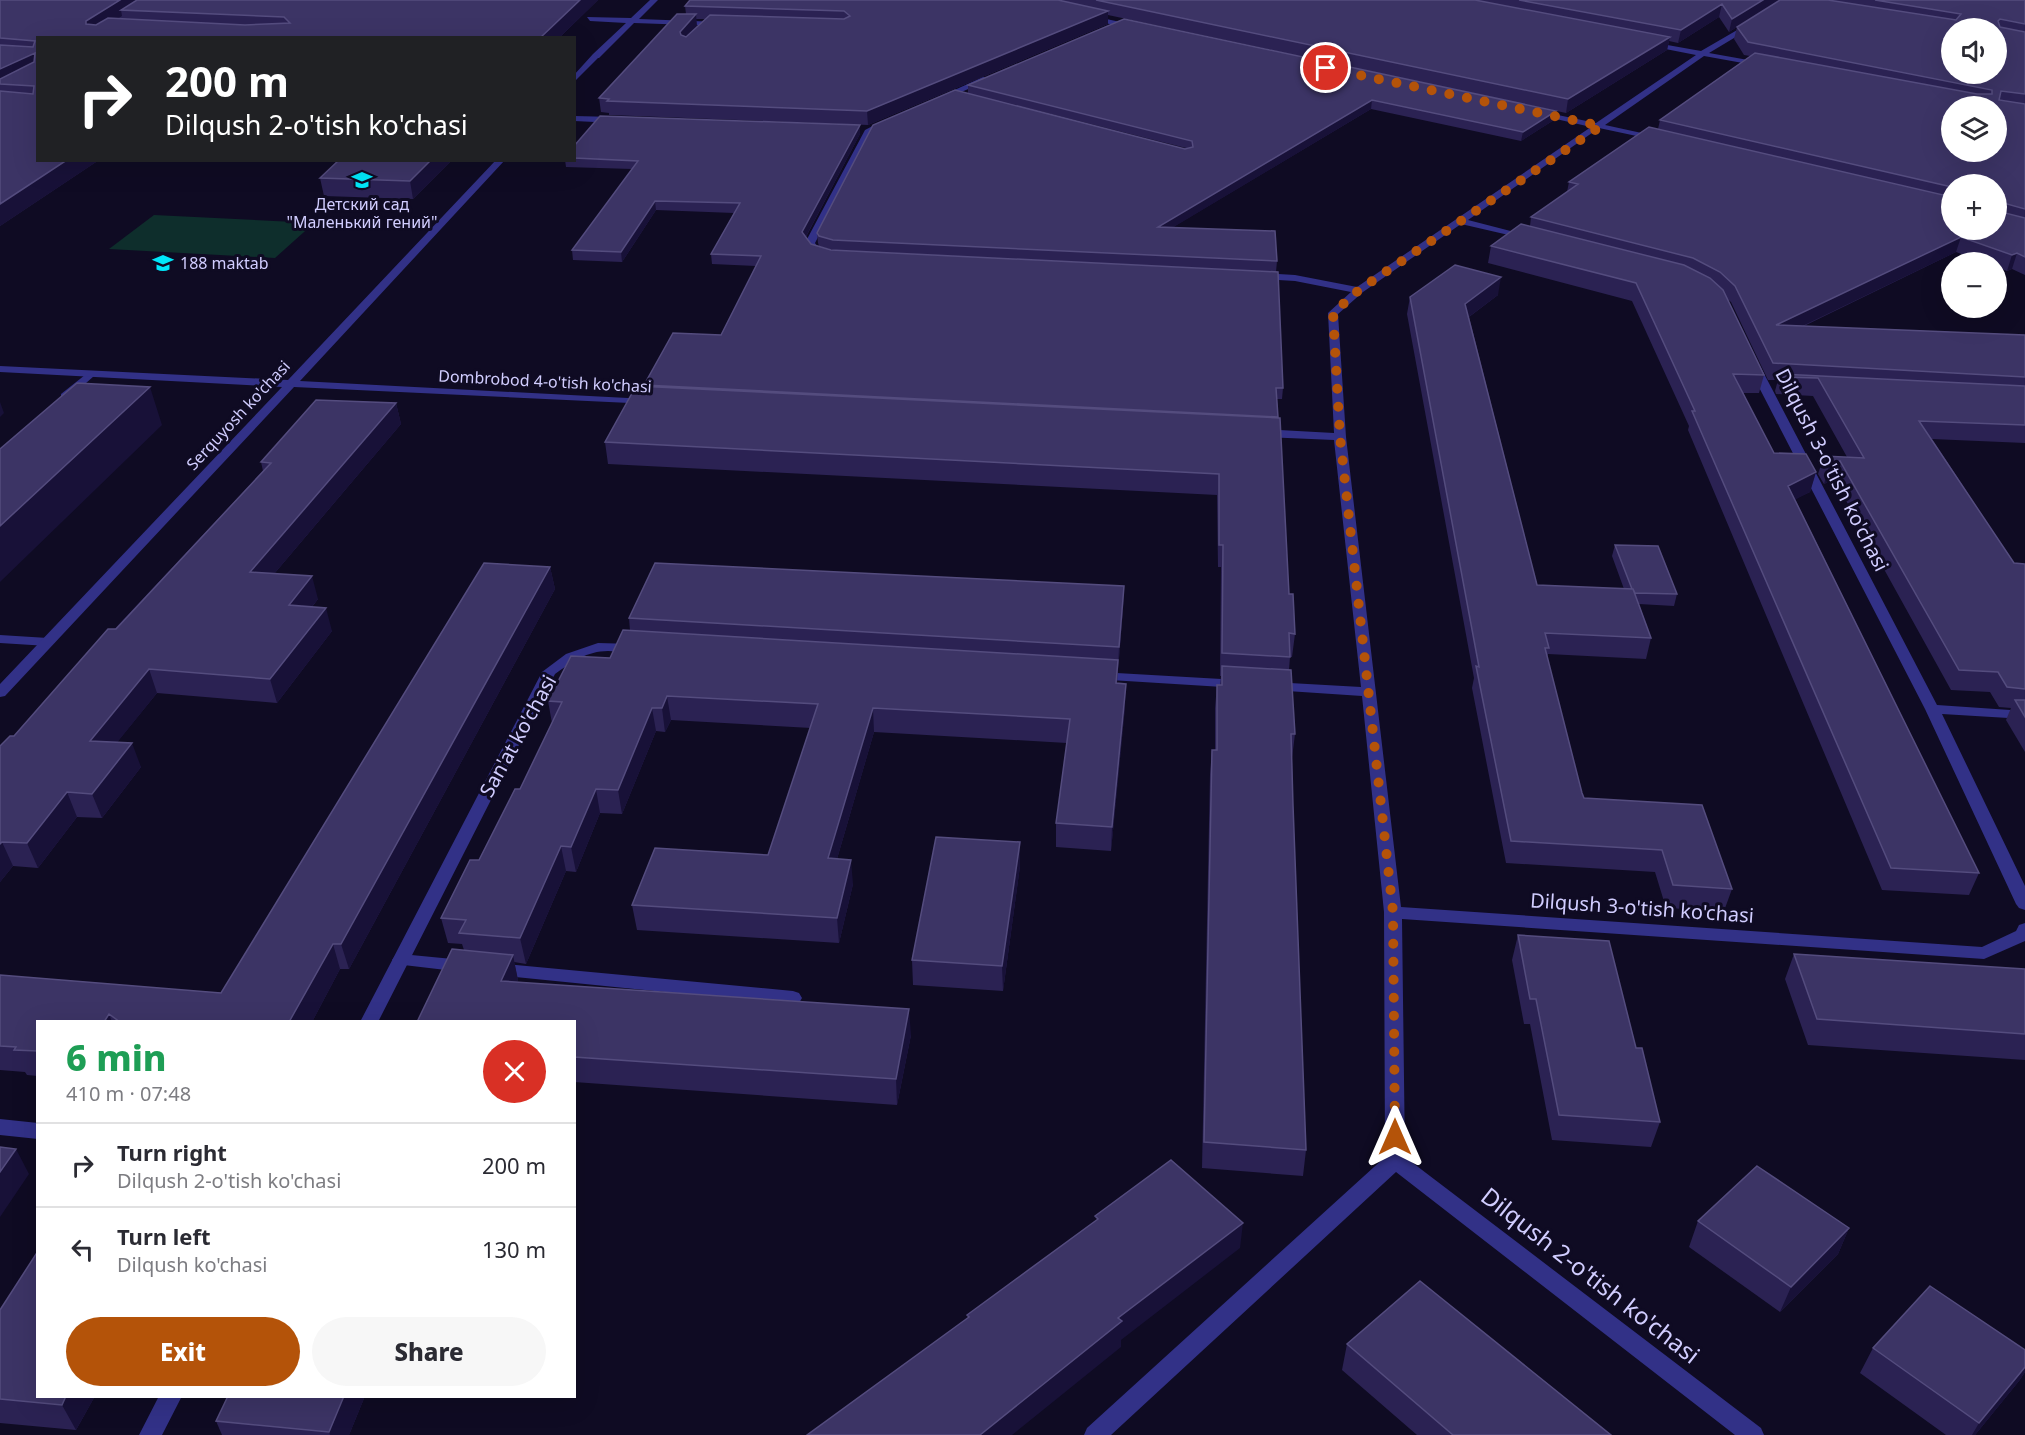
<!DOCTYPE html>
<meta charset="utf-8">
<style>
:root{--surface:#fff;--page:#f7f7f7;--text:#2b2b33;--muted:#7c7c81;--line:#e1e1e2;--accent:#b45309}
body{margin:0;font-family:"Noto Sans",sans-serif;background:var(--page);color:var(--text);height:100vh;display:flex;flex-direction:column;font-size:22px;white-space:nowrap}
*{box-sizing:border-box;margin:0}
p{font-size:20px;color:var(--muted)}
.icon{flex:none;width:33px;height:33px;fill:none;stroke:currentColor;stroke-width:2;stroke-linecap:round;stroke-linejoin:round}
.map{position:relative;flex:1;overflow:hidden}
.side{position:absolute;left:36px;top:1020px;width:540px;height:378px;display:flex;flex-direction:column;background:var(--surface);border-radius:0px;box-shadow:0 6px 24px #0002}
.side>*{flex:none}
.hud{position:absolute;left:36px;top:36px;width:540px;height:126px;border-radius:0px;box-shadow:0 6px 24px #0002;background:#202124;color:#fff;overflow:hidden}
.tools{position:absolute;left:1941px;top:18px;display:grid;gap:12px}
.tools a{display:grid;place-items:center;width:66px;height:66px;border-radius:50%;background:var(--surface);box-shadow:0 6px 24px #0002;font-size:30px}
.pin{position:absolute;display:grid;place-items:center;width:51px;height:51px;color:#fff;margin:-26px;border:3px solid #fff;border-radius:50%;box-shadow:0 2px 6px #0007}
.me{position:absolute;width:66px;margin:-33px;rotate:0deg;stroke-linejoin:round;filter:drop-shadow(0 0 4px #0008)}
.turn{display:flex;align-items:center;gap:21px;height:126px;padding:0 30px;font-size:27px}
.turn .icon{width:78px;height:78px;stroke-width:2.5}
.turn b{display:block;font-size:42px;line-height:51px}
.round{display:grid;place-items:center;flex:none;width:63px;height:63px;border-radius:32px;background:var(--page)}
.head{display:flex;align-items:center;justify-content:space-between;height:102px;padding:0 30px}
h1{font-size:36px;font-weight:800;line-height:45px;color:#1e9e55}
.button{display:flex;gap:12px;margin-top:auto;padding:12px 30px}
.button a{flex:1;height:69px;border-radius:36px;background:var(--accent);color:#fff;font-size:24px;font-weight:800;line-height:69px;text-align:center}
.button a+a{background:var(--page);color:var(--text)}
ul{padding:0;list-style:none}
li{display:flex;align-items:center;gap:18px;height:84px;padding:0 30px;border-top:2px solid var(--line)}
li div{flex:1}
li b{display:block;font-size:22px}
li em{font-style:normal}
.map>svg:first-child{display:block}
</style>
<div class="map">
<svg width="2025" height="1435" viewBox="0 0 2025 1435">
<rect width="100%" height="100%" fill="#0f0b23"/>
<path fill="#0e2e2c" d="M 154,215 L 314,223 L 275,258 L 109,249 Z"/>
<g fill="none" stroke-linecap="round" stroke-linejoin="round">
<path fill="#323187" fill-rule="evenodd" d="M 650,0 L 658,0 L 639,19 L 719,22 L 723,24 L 719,26 L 634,23 L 599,58 L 593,58 L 593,54 L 626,23 L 590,21 L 587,17 L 631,18 Z
M 90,371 L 94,372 L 94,376 L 69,398 L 61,398 L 61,394 Z
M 0,635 L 48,638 L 55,642 L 48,646 L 0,643 Z
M 401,954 L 463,960 L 469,962 L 472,966 L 469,970 L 463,972 L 395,964 L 392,960 L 395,956 Z
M 496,963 L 793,991 L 799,993 L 802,998 L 799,1003 L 793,1005 L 496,975 L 490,973 L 487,969 L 490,965 Z"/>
<path fill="#323187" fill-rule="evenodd" d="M 1088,15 L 1134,25 L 1138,27 L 1134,29 L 1085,19 Z
M 1751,22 L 1754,26 L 1709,53 L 1765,63 L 1765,67 L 1704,56 L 1605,125 L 1660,137 L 1660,141 L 1599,128 L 1468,220 L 1530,236 L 1530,240 L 1461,224 L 1363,292 L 1338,314 L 1346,437 L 1401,907 L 1982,947 L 2016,931 L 2019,925 L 2025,923 L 2025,941 L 1984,959 L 1402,919 L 1405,1157 L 1761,1428 L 1764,1435 L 1735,1435 L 1396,1172 L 1111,1435 L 1084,1435 L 1087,1428 L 1385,1157 L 1384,912 L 1362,696 L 1272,690 L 1265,686 L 1272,682 L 1361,687 L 1334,440 L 1261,437 L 1255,433 L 1261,429 L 1334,433 L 1328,313 L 1351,292 L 1295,281 L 1259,279 L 1254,276 L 1259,273 L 1295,275 L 1357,287 L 1591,127 L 1534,114 L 1534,110 L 1596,123 L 1696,55 L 1645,45 L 1645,41 L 1701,51 Z
M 593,54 L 600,56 L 574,82 L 574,75 Z
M 983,77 L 990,79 L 944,100 L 937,98 Z
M 574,116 L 616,117 L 620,120 L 616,123 L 574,121 Z
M 886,119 L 893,121 L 872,132 L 815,243 L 818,248 L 832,253 L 827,256 L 812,252 L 805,243 L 865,130 Z
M 496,160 L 505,160 L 300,381 L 647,399 L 653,402 L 651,404 L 294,387 L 5,696 L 0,697 L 0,684 L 282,387 L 0,372 L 0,366 L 288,380 Z
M 1754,363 L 1760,366 L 1937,705 L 2025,711 L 2025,719 L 1942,714 L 2025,886 L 2025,910 L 2019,908 L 2016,904 L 1925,709 L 1748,366 Z
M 598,643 L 634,644 L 641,648 C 634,656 619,651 608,651 C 587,651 572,662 555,674 L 378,1022 L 360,1022 L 542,672 L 566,654 Z
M 1099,672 L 1239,680 L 1246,684 L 1239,688 L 1094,679 L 1092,676 Z
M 0,1119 L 38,1123 L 38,1139 L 0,1135 Z
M 159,1396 L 182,1396 L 162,1435 L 139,1435 Z"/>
</g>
<path fill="#2b2253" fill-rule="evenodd" d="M 0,0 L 598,0 L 559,38 L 38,38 L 38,160 L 99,160 L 0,226 Z
M 690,0 L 2025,0 L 2025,275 L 2012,269 L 2007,271 L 1996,267 L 1996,262 L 1983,262 L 1956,252 L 1804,326 L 2025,335 L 2025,443 L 1932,439 L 2014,563 L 2025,564 L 2025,752 L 2006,720 L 2011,708 L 1999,707 L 1990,692 L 1951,690 L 1834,479 L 1824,484 L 1818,474 L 1824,456 L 1847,457 L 1813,396 L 1776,394 L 1775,391 L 1778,380 L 1768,380 L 1731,302 L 1726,298 L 1764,375 L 1759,393 L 1743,393 L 1774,453 L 1816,472 L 1810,492 L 1795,499 L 1979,873 L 1969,895 L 1882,890 L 1688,430 L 1689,426 L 1632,301 L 1488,263 L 1491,246 L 1530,226 L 1531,217 L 1567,192 L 1569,182 L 1658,129 L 1660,120 L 1750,56 L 1744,55 L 1734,39 L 1737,27 L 1770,6 L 1729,32 L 1719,17 L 1678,43 L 1669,41 L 1667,50 L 1566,113 L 1108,15 L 1108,24 L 868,125 L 609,115 L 609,113 L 601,112 L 599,98 L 686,14 L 685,6 ZM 696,19 L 705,19 L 697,27 ZM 1952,184 L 1996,184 L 1952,230 Z
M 1124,19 L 1554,120 L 1521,141 L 1371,109 L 1173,227 L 1277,261 L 1276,272 L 833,250 L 819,246 L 818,243 L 817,233 L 968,93 L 968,85 ZM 996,100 L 1150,139 L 1186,148 L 1185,149 Z
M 860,134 L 806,237 L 811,244 L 1283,388 L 1282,399 L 1277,399 L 1289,594 L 1295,634 L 1292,657 L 1290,657 L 1289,670 L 1295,734 L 1292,758 L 1293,805 L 1306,1150 L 1303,1176 L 1202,1168 L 1210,774 L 1212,750 L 1215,750 L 1215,708 L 1217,685 L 1220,685 L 1221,676 L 1220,676 L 1221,567 L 1218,567 L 1217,495 L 608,464 L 605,442 L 644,387 L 644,385 L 721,335 L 756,266 L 712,264 L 711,254 L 734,213 L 656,210 L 622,262 L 573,260 L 572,250 L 632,169 L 566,167 L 565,160 L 574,160 L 574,146 Z
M 452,160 L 413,199 L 324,196 L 320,178 Z
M 1498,295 L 1469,317 L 1537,585 L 1624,589 L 1612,556 L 1615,545 L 1677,594 L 1674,606 L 1639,604 L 1651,638 L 1646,659 L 1548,654 L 1547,657 L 1582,793 L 1584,798 L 1732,889 L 1724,911 L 1666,908 L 1655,872 L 1506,863 L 1472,688 L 1474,678 L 1407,314 L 1410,297 Z
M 396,403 L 401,424 L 274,574 L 318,599 L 312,607 L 332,631 L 277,703 L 157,693 L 117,742 L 141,767 L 102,818 L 77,817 L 38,868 L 13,866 L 0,882 L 0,746 L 14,736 L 263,471 L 261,462 Z
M 550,567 L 555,589 L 349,969 L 340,969 L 312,1022 L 38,1022 L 38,1076 L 27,1075 L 25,1072 L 0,1070 L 0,975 L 221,993 Z
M 1124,586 L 1123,609 L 1117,683 L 1125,707 L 1111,851 L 1056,847 L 1056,823 L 1067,743 L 874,732 L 837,859 L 853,884 L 839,943 L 637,930 L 632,905 L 768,855 L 811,728 L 671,720 L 665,732 L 656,731 L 622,814 L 600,813 L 576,872 L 566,871 L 526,964 L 514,962 L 518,980 L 517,982 L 911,1035 L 897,1105 L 574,1082 L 574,1022 L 464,950 L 462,944 L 448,943 L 441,918 L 479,860 L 520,789 L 552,723 L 548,701 L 610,658 L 630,631 L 629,618 Z
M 1020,842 L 1020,866 L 1003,991 L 913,985 L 912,960 Z
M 1518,935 L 1636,1048 L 1660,1122 L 1651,1147 L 1552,1140 L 1530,1024 L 1524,1024 L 1512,960 Z
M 1794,954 L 2025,969 L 2025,1060 L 1808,1045 L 1785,979 Z
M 1698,1221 L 1849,1228 L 1838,1254 L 1780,1312 L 1689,1247 Z
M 0,1310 L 95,1396 L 76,1430 L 0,1423 Z
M 1347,1344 L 1611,1435 L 1417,1435 L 1342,1370 Z
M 1873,1348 L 2025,1350 L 2025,1372 L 2019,1381 L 1975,1435 L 1946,1435 L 1860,1373 Z
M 365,1396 L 349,1435 L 222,1435 L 216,1421 Z"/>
<path fill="#181138" d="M 120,0 L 148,0 L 121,10 L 122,16 L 91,36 L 86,24 L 86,21 Z
M 580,0 L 598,0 L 559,38 L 540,38 Z
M 1763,0 L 1780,0 L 1729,32 L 1732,19 Z
M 1722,4 L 1719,17 L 1678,43 L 1681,30 Z
M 1108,11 L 1108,24 L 868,125 L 867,111 Z
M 696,14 L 697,27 L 681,44 L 680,32 Z
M 1670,37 L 1667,50 L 1566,113 L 1568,99 Z
M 35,53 L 38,62 L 0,84 L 0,69 Z
M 1372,100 L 1371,109 L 1157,237 L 1158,227 Z
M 1556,111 L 1554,120 L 1521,141 L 1523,132 Z
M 860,125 L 860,134 L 803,242 L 802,232 Z
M 67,160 L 99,160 L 0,226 L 0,204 Z
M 431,160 L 452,160 L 413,199 L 410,181 Z
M 655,201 L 656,210 L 622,262 L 621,252 Z
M 1961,237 L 1956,252 L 1771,341 L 1776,325 Z
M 2017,253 L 2012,269 L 2007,271 L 2012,255 Z
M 1501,277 L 1498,295 L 1462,322 L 1465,304 Z
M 150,387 L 162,425 L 0,582 L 0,526 Z
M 0,402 L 4,413 L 0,417 Z
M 396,403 L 401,424 L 257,594 L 250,572 Z
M 1840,461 L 1834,479 L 1824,484 L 1829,466 Z
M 1816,472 L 1810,492 L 1783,506 L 1788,486 Z
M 550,567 L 555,589 L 349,969 L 341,944 Z
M 312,576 L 318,599 L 295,628 L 289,605 Z
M 1124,586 L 1123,609 L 1118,670 L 1119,647 Z
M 326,608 L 332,631 L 277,703 L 270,679 Z
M 149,669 L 157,693 L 99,765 L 90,741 Z
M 1126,684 L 1125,707 L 1111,851 L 1112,827 Z
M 667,696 L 671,720 L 665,732 L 662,708 Z
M 652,708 L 656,731 L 622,814 L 618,790 Z
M 873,708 L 874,732 L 830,883 L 828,858 Z
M 132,743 L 141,767 L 102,818 L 92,794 Z
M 596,789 L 600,813 L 576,872 L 571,847 Z
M 67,792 L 77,817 L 38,868 L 27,843 Z
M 2,842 L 13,866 L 0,882 L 0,844 Z
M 1020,842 L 1020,866 L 1003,991 L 1002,966 Z
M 561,846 L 566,871 L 526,964 L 520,938 Z
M 851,860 L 853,884 L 839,943 L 837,918 Z
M 333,944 L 340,969 L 312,1022 L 289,1022 Z
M 513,955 L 518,980 L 507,1006 L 501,981 Z
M 909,1009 L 911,1035 L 897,1105 L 896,1079 Z
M 109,1014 L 112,1022 L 104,1022 Z
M 16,1149 L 29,1174 L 0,1217 L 0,1172 Z
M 1243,1223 L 1240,1248 L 1121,1340 L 1121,1347 L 1012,1435 L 980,1435 L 1118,1318 Z
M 1849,1228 L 1838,1254 L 1780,1312 L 1791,1287 Z
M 2025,1367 L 2025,1372 L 2019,1381 L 1975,1435 L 1972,1435 L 1979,1423 Z
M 66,1396 L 95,1396 L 76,1430 L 62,1405 Z
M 344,1396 L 365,1396 L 349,1435 L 330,1435 L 329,1432 Z"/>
<path fill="#3c3465" stroke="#544c7e" stroke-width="1.5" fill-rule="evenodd" d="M 0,0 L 120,0 L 86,21 L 86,24 L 96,25 L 108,18 L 245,25 L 290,23 L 284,17 L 121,10 L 137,0 L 580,0 L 540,38 L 38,38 L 38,160 L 67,160 L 0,204 L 0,91 L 33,94 L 34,86 L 0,84 L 0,79 L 34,62 L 35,53 L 0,69 L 0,45 L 33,47 L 35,41 L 0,38 Z
M 690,0 L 1058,0 L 1108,11 L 867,111 L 607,101 L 609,99 L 599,98 L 677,14 L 696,14 L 680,32 L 681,35 L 686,37 L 710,15 L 844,19 L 850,16 L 844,11 L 685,6 Z
M 1096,0 L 1475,0 L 1670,37 L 1568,99 Z
M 1519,0 L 1763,0 L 1732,19 L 1722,4 L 1681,30 Z
M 1780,0 L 1828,0 L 1956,20 L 1961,14 L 1875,0 L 2025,0 L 2025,24 L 2000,19 L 1998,21 L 2000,27 L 2025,32 L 2025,94 L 2001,91 L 1999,100 L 2025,104 L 2025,209 L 2000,202 L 2001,212 L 2025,218 L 2025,257 L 2017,253 L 2012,255 L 1961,237 L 1776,325 L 2025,335 L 2025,377 L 1773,363 L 1735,286 L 1720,272 L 1693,258 L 1531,217 L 1578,184 L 1569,182 L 1649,127 L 1952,197 L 1952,230 L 1996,230 L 1996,184 L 1952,184 L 1952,187 L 1660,120 L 1755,53 L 1977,94 L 1992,94 L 1992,90 L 1748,42 L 1737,27 ZM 1952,28 L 1996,28 L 1996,74 L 1952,74 ZM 1952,106 L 1996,106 L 1996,152 L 1952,152 Z
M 1124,19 L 1556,111 L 1523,132 L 1372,100 L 1158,227 L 1275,231 L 1277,261 L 833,240 L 819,236 L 817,233 L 873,125 L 955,90 L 1185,149 L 1193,147 L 1192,141 L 968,85 Z
M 600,116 L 860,125 L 802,232 L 811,244 L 831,250 L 1278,272 L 1283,388 L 1276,388 L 1278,417 L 644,385 L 673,333 L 721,335 L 761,256 L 711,254 L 740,203 L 655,201 L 621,252 L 572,250 L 638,161 L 574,158 L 574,146 Z
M 339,160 L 431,160 L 410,181 L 320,178 Z
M 1521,224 L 1684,265 L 1710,278 L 1723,290 L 1764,375 L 1733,374 L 1774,453 L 1806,454 L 1816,472 L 1788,486 L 1979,873 L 1891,868 L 1692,411 L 1695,411 L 1636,283 L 1491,246 Z
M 1455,265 L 1501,277 L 1465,304 L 1537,585 L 1633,589 L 1651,638 L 1545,633 L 1549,648 L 1545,648 L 1582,793 L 1584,798 L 1702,805 L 1732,889 L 1673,885 L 1662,850 L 1511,841 L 1476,666 L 1479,667 L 1410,297 Z
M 1780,374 L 2025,386 L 2025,425 L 1919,421 L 2014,563 L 2025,564 L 2025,689 L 2007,687 L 1998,672 L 1959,670 L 1840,461 L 1829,466 L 1824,456 L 1864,458 L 1818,378 L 1781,377 Z
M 77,383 L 150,387 L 0,526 L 0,449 Z
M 636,386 L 1280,418 L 1289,594 L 1293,594 L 1295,634 L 1289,633 L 1290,657 L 1222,653 L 1223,545 L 1219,545 L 1219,474 L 605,442 Z
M 316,400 L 396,403 L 250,572 L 312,576 L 289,605 L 326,608 L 270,679 L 149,669 L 90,741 L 132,743 L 92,794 L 67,792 L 27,843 L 2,842 L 0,844 L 0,746 L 10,736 L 14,736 L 108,629 L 116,629 L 271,463 L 261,462 Z
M 1615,545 L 1658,546 L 1677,594 L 1635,593 L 1633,589 L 1632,589 Z
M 484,563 L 550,567 L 341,944 L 333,944 L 289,1022 L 120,1022 L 109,1014 L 104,1022 L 38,1022 L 38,1051 L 14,1050 L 16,1047 L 0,1046 L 0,975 L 221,993 Z
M 655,563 L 1124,586 L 1119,647 L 629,618 Z
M 623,630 L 1118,660 L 1116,683 L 1126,684 L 1112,827 L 1056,823 L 1070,719 L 873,708 L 828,858 L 851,860 L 837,918 L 632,905 L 655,848 L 768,855 L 818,704 L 667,696 L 662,708 L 652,708 L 618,790 L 596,789 L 571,847 L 561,846 L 520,938 L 459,933 L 466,920 L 441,918 L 470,860 L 479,860 L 515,789 L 520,789 L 562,702 L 548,701 L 571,656 L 610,658 Z
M 1222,666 L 1291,670 L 1295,734 L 1291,734 L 1293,805 L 1306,1150 L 1204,1142 L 1212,750 L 1217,750 L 1217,685 L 1222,685 Z
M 2015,700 L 2025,700 L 2025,717 Z
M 936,837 L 1020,842 L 1002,966 L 912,960 Z
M 1518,935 L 1609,941 L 1636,1048 L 1642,1048 L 1660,1122 L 1559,1115 L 1536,999 L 1530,999 Z
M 452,949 L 513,955 L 501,981 L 909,1009 L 896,1079 L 574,1057 L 574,1022 L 417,1022 Z
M 1794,954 L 2025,969 L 2025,1034 L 1817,1019 Z
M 0,1147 L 16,1149 L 0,1172 Z
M 1171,1160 L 1243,1223 L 1118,1318 L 1122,1321 L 980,1435 L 807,1435 L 969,1317 L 967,1315 L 1098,1219 L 1095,1216 Z
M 1757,1166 L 1849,1228 L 1791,1287 L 1698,1221 Z
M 38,1251 L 38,1396 L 66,1396 L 62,1405 L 0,1399 L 0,1310 Z
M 1420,1281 L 1611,1435 L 1453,1435 L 1347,1344 Z
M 1930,1286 L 2025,1350 L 2025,1367 L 1979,1423 L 1873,1348 Z
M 228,1396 L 344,1396 L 329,1432 L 216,1421 Z"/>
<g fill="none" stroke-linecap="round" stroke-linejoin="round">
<path stroke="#b45309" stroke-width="10" stroke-dasharray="0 18" d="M 1326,68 L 1601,126 L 1359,290 L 1333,313 L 1340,437 L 1393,912 L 1395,1137"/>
</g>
<defs>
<g id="school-bare" transform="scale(1.62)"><path d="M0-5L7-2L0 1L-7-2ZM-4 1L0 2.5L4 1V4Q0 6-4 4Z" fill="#00e6f8" stroke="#0f0b23" stroke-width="2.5" paint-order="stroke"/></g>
</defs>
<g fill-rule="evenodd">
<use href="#school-bare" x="362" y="180"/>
<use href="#school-bare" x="163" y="263"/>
</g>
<g text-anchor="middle" stroke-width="6" stroke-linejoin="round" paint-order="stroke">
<g font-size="16" fill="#d1cdff" stroke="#0f0b23">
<text x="362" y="210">Детский сад<tspan x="362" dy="18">"Маленький гений"</tspan></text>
<text x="180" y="269" text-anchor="start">188 maktab</text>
</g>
<g font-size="16" fill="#d1cdff" stroke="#0f0b23">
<text transform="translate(545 381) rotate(3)" y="6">Dombrobod 4-o'tish ko'chasi</text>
<text transform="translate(238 415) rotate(-47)" y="6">Serquyosh ko'chasi</text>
</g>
<g font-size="20" fill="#d1cdff" stroke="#0f0b23">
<text transform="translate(1832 470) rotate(63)" y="7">Dilqush 3-o'tish ko'chasi</text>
<text transform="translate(518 736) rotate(-61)" y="7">San'at ko'chasi</text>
<text transform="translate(1642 908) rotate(4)" y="7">Dilqush 3-o'tish ko'chasi</text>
</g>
<g font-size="24" fill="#d1cdff" stroke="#0f0b23">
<text transform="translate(1590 1276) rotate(38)" y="8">Dilqush 2-o'tish ko'chasi</text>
</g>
</g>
</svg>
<div class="tools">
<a><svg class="icon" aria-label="sound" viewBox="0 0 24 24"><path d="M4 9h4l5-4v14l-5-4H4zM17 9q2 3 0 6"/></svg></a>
<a><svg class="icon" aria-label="layers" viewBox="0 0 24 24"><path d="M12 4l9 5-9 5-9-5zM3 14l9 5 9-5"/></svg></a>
<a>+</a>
<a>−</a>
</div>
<div class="pin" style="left:1326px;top:68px;background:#d93025"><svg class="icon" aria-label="arrive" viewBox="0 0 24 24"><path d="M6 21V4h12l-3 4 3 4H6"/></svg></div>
<svg class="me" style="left:1395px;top:1137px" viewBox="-20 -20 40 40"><path d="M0-17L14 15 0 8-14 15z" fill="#b45309" stroke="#fff" stroke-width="4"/></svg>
<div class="hud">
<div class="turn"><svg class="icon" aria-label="right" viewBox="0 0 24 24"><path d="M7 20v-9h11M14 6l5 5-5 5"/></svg><div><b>200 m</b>Dilqush 2-o'tish ko'chasi</div></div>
</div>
<section class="side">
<div class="head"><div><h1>6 min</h1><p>410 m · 07:48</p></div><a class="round" style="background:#d93025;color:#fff"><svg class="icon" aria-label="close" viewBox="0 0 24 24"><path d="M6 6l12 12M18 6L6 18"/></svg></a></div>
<ul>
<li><svg class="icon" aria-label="right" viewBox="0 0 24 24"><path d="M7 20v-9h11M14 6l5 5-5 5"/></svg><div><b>Turn right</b><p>Dilqush 2-o'tish ko'chasi</p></div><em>200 m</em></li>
<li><svg class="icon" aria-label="left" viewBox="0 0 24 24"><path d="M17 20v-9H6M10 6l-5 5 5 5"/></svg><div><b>Turn left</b><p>Dilqush ko'chasi</p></div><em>130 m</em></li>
</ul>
<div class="button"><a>Exit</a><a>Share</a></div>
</section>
</div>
